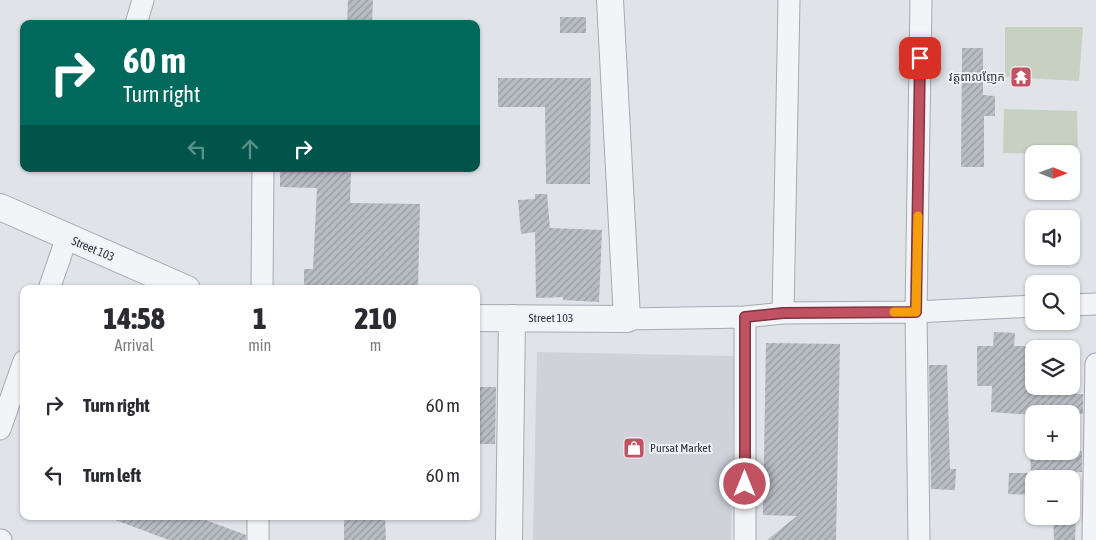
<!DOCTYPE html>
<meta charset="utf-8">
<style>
:root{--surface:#fff;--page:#f7f7f7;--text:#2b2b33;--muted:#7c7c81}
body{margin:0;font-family:"Asap Condensed","Noto Sans Khmer",sans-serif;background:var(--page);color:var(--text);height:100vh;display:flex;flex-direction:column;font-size:19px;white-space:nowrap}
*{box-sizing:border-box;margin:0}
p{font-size:16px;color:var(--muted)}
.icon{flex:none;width:28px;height:28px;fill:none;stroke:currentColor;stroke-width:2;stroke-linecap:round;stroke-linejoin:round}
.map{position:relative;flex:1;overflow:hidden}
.side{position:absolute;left:20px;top:285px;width:460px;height:235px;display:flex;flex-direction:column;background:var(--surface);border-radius:10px;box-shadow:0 1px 4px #0004}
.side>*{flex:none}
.top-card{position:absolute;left:20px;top:20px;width:460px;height:152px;border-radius:10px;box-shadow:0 1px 4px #0004;background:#00695c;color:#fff;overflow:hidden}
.needle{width:32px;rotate:91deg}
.controls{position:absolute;left:1025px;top:145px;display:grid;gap:10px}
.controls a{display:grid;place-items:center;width:55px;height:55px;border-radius:10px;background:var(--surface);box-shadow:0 1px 4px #0004;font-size:25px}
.pin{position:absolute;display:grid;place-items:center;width:42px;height:42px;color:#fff;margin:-21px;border-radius:10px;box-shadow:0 2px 8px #0006}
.me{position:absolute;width:55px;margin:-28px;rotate:0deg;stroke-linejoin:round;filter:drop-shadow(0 0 4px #0008)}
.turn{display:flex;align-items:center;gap:18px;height:105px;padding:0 20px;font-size:22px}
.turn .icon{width:65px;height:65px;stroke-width:2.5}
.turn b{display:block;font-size:35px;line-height:42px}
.lanes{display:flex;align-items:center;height:48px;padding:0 20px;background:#0003;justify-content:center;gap:25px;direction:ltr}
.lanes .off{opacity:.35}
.eta{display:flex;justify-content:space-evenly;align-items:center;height:85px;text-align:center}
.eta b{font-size:30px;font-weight:800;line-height:35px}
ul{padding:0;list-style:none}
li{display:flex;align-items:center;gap:15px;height:70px;padding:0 20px}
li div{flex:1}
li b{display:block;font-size:19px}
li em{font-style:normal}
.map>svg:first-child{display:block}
</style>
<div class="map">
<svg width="1096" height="540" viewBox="0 0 1096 540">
<defs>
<pattern id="building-hatch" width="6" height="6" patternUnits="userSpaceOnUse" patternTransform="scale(1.25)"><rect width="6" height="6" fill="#b8bdc4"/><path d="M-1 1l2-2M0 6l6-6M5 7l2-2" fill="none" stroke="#969aa1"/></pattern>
</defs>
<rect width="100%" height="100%" fill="#e0e3e8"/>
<path fill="#cfd2d9" d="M 537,352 L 735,356 L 731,540 L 533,540 Z"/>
<path fill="#c6d1c2" d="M 1005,27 L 1083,27 L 1079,81 L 1005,77 Z
M 1004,109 L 1077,111 L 1078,156 L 1071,156 L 1071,154 L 1003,153 Z"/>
<path fill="url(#building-hatch)" d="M 348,0 L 373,0 L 372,24 L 347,24 Z
M 560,17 L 586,17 L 586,33 L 560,33 Z
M 962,48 L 983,48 L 983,95 L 995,96 L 995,116 L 984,116 L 984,167 L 961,167 Z
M 498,78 L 591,78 L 590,184 L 546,184 L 545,107 L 498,107 Z
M 280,169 L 351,169 L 350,203 L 420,204 L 418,289 L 304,289 L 304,269 L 313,269 L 317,188 L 280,187 Z
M 535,194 L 547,194 L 550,228 L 602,230 L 599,302 L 563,300 L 563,297 L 536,298 L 535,232 L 521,234 L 518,200 L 535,199 Z
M 994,332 L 1015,333 L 1014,346 L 1034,346 L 1034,386 L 1050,386 L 1050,394 L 1083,394 L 1083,414 L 1034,414 L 1034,415 L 991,412 L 992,386 L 977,386 L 977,346 L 993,346 Z
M 766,343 L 840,344 L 836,540 L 767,540 L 797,516 L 763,515 Z
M 929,365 L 947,365 L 950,469 L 956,469 L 955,490 L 931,489 Z
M 476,387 L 496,387 L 495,444 L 476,444 Z
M 1030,451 L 1082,451 L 1082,472 L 1077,472 L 1077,479 L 1034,479 L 1034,495 L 1008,494 L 1009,473 L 1031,473 Z
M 110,516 L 195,516 L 246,535 L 246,540 L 169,540 L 110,518 Z
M 344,516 L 385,516 L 386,540 L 344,540 Z
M 1053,516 L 1076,516 L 1075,540 L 1054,540 Z"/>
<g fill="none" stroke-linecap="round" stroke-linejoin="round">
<g stroke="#a6aab2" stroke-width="23">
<path id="minor" d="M 136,24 L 143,0
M 49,289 L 67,237
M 262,289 L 263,169
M 1071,305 L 1096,304
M 783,313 L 789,0
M 627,319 L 745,317 L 783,313 L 916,312 L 1034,306
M 0,429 L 24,361
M 0,540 L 1,540
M 258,540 L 258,516
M 745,540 L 745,317
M 919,540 L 916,312 L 921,0
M 1093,540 L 1096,364"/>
</g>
<g stroke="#a6aab2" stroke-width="28">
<path id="tertiary" d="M 0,207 L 187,289
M 476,318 L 627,319 L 610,0
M 509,540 L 512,318"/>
</g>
<use href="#minor" stroke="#f3f4f7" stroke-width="21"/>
<use href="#tertiary" stroke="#f3f4f7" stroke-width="26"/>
</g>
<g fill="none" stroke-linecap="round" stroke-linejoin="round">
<g stroke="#7d3540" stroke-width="12">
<path id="route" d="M 745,484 L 745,317 L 783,313 L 916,312 L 920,58"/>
</g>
<use href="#route" stroke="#c05262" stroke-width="9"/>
<path stroke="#f59e0b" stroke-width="9" d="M 894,312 L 916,312 L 918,216"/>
</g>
<defs>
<g id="temple-square" transform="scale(1.125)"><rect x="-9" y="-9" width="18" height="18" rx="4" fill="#c05262" stroke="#f0f2f5"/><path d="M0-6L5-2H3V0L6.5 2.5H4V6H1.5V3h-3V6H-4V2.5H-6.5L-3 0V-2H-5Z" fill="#fff"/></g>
<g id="shop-square" transform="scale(1.125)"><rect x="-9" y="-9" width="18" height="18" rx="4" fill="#c05262" stroke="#f0f2f5"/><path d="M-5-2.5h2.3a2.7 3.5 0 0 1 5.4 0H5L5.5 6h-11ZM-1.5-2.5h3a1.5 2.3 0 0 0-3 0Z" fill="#fff"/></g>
</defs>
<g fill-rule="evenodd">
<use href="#temple-square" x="1021" y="77"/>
<use href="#shop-square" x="634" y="448"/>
</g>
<g text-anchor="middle" stroke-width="4" stroke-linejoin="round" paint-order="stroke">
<g font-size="12" fill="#2b313e" stroke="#f0f2f5" text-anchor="end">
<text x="1005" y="81">វត្តពាលញែក</text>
<text x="650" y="452" text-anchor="start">Pursat Market</text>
</g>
<g font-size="12" fill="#2b313e" stroke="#f0f2f5">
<text transform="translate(93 249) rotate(23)" y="4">Street 103</text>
<text x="551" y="322">Street 103</text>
</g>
</g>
</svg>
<div class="controls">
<a><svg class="needle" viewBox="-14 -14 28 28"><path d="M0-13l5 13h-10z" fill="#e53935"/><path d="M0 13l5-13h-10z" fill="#7c7c81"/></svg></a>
<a><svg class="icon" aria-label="sound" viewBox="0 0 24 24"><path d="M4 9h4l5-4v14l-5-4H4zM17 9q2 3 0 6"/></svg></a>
<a><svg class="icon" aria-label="search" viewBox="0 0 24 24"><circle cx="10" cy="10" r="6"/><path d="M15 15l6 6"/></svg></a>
<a><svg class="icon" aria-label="layers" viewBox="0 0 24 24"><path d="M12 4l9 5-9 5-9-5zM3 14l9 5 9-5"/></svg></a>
<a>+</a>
<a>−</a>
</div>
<div class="pin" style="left:920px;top:58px;background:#d93025"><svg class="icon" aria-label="arrive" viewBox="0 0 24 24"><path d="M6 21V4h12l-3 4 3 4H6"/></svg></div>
<svg class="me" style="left:745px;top:484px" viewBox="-20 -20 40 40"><circle r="17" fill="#c05262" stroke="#fff" stroke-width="3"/><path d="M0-11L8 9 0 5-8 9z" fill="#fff"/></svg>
<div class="top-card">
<div class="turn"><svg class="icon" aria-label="right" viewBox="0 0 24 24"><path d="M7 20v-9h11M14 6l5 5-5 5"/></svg><div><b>60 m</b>Turn right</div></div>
<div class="lanes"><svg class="icon off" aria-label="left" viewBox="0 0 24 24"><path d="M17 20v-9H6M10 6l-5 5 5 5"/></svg><svg class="icon off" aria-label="ahead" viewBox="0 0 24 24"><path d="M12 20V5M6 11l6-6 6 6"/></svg><svg class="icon" aria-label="right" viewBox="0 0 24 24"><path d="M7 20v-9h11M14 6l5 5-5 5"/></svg></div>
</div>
<section class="side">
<div class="eta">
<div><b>14:58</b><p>Arrival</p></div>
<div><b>1</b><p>min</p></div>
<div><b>210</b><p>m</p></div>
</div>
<ul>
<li><svg class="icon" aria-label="right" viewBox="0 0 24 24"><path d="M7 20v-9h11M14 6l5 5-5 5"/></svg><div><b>Turn right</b></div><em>60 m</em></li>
<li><svg class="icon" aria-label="left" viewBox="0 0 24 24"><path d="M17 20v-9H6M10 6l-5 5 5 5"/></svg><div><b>Turn left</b></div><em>60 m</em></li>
</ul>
</section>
</div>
